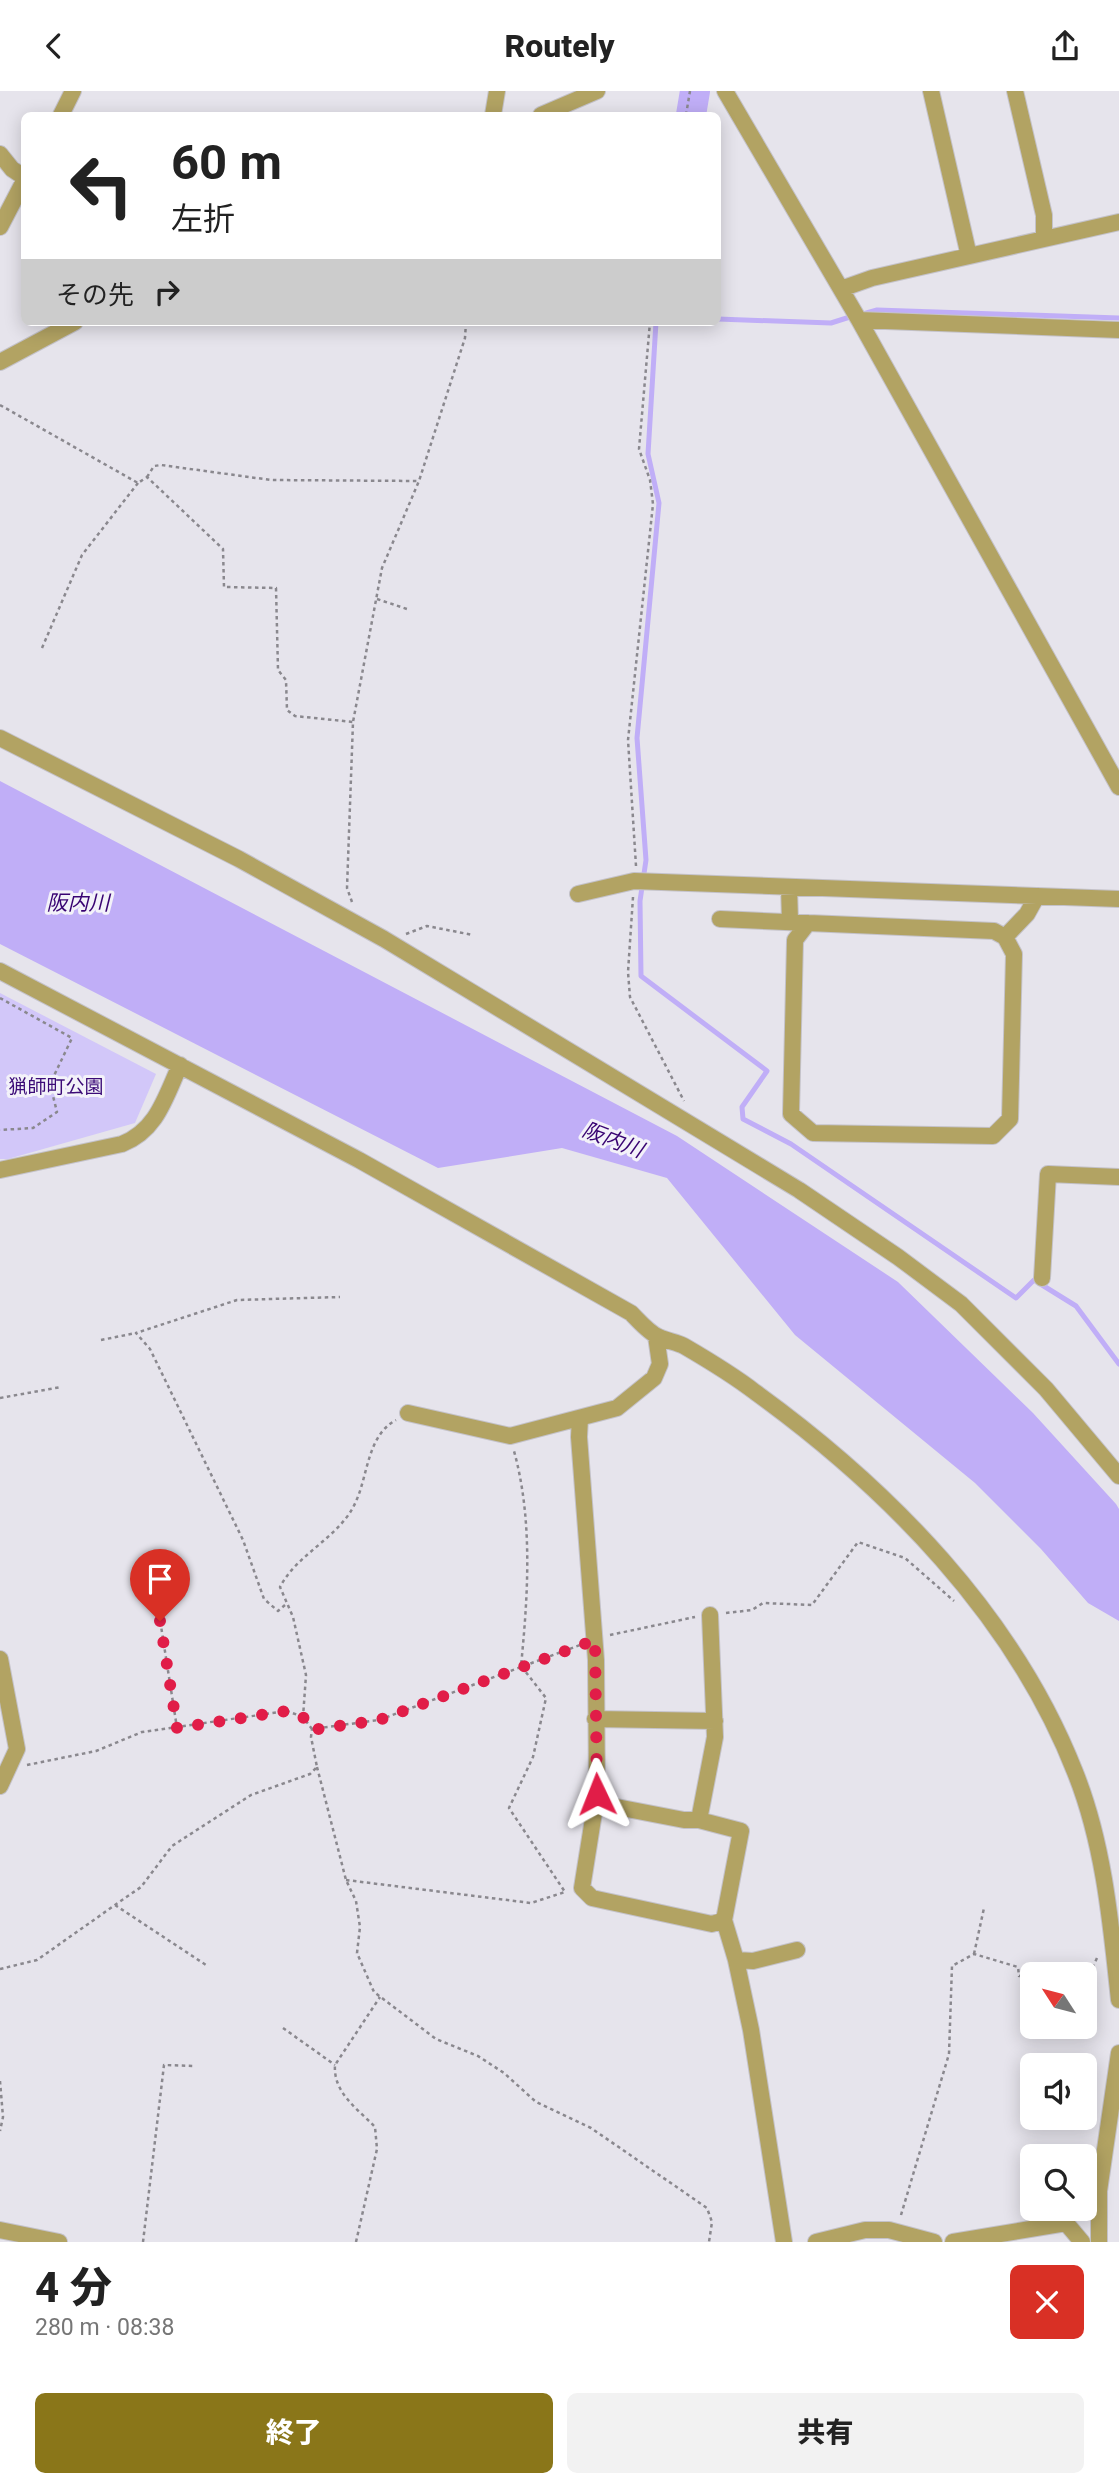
<!DOCTYPE html>
<html lang="ja">
<meta charset="utf-8">
<style>
:root{--surface:#fff;--page:#f2f2f2;--text:#222;--muted:#767676;--accent:#8a7619}
body{margin:0;font-family:Roboto,"Noto Sans JP",sans-serif;background:var(--page);color:var(--text);height:100vh;display:flex;flex-direction:column;font-size:26px;white-space:nowrap}
*{box-sizing:border-box;margin:0}
p{font-size:23px;color:var(--muted)}
.icon{flex:none;width:38px;height:38px;fill:none;stroke:currentColor;stroke-width:2;stroke-linecap:round;stroke-linejoin:round}
.map{position:relative;height:2151px;overflow:hidden}
.side{display:flex;flex-direction:column;background:var(--surface);flex:1}
.side>*{flex:none}
.top-card{position:absolute;left:21px;top:21px;width:700px;height:214px;border-radius:10px;box-shadow:0 4px 18px #0003;background:#fff;color:var(--text);overflow:hidden}
.needle{width:46px;rotate:306deg}
.tools{position:absolute;left:1020px;top:1871px;display:grid;gap:14px}
.tools a{display:grid;place-items:center;width:77px;height:77px;border-radius:10px;background:var(--surface);box-shadow:0 4px 18px #0003;font-size:35px}
.pin{position:absolute;display:grid;place-items:center;width:60px;height:60px;color:#fff;margin:-72px -30px;border-radius:50% 50% 50% 0;rotate:-45deg;box-shadow:0 0 7px #0007}
.pin .icon{rotate:45deg}
.me{position:absolute;width:77px;margin:-38px;rotate:358deg;stroke-linejoin:round;filter:drop-shadow(0 0 5px #0008)}
.turn{display:flex;align-items:center;gap:24px;height:147px;padding:0 35px;font-size:32px}
.turn .icon{width:91px;height:91px;stroke-width:2.5}
.turn b{display:block;font-size:49px;line-height:60px}
.then{display:flex;align-items:center;height:66px;padding:0 35px;background:#0003;gap:14px;font-size:26px}
.round{display:grid;place-items:center;flex:none;width:74px;height:74px;border-radius:10px;background:var(--page)}
.overview{display:flex;align-items:center;justify-content:space-between;height:119px;padding:0 35px}
h1{font-size:42px;font-weight:800;line-height:52px}
.primary-button{display:flex;gap:14px;margin-top:auto;padding:14px 35px}
.primary-button a{flex:1;height:80px;border-radius:10px;background:var(--accent);color:#fff;font-size:28px;font-weight:800;line-height:80px;text-align:center}
.primary-button a+a{background:var(--page);color:var(--text)}
header{display:flex;justify-content:space-between;align-items:center;height:91px;padding:0 35px;background:var(--surface);font-size:32px;font-weight:800}
.map>svg:first-child{display:block}
</style>
<header><svg class="icon" aria-label="back" viewBox="0 0 24 24"><path d="M15 5l-7 7 7 7"/></svg>Routely<svg class="icon" aria-label="share" viewBox="0 0 24 24"><path d="M12 15V3M7 8l5-5 5 5M5 13v7h14v-7"/></svg></header>
<div class="map">
<svg width="1119" height="2151" viewBox="0 0 1119 2151">
<rect width="100%" height="100%" fill="#e6e4ec"/>
<path fill="#d2c7f9" d="M 0,902 L 156,983 L 135,1032 L 8,1068 L 0,1068 Z"/>
<path fill="#c0aef7" d="M 0,690 L 677,1045 L 898,1191 L 1033,1322 L 1116,1413 L 1119,1418 L 1119,1530 L 1088,1512 L 1041,1458 L 975,1392 L 795,1244 L 667,1087 L 562,1057 L 438,1077 L 0,853 Z"/>
<g fill="none" stroke-linecap="round" stroke-linejoin="round">
<path stroke="#c0aef7" stroke-width="5" d="M 863,223 L 877,219 L 1119,227
M 718,228 L 831,232 L 853,225
M 656,231 L 648,363 L 659,412 L 637,647 L 646,769 L 640,810 L 641,885 L 767,980 L 742,1016 L 743,1028 L 791,1053 L 1016,1207 L 1034,1189 L 1076,1215 L 1119,1273"/>
<path stroke="#c0aef7" stroke-width="30" d="M 691,24 L 695,0"/>
<g stroke="#c4c2c9" stroke-width="18">
<path id="minor" d="M 725,0 L 859,229 L 1119,696
M 931,0 L 969,165
M 1015,0 L 1044,124 L 1044,146
M 61,24 L 73,0
M 493,24 L 497,0
M 541,24 L 597,0
M 0,63 L 12,78 L 24,86
M 0,136 L 24,90
M 841,198 L 872,187 L 1119,131
M 859,229 L 1119,239
M 0,271 L 75,231
M 0,647 L 239,768 L 384,848 L 799,1099 L 898,1166 L 961,1213 L 1046,1298 L 1119,1385
M 789,796 L 790,830
M 578,803 L 634,790 L 1119,808
M 720,828 L 808,832
M 1005,846 L 994,840 L 808,832 L 795,849 L 791,1023 L 813,1042 L 993,1045 L 1010,1028 L 1014,863 L 1005,846 L 1027,823 L 1037,805
M 0,880 L 359,1069 L 631,1222 C 639,1230 649,1242 659,1246 C 667,1250 676,1251 684,1255 C 708,1269 733,1284 755,1301 C 889,1398 1014,1525 1075,1681 C 1104,1753 1111,1833 1119,1909
M 0,1079 L 122,1053 C 157,1039 165,1007 180,974
M 1042,1187 L 1048,1083 L 1119,1086
M 408,1322 L 510,1345 L 617,1317 L 654,1287 L 660,1273 L 656,1245
M 580,1327 L 579,1346 L 596,1569 L 597,1703 L 582,1797 L 592,1807 L 712,1833 L 724,1829
M 710,1524 L 715,1646 L 699,1729 L 741,1740 L 724,1829 L 736,1869 L 751,1939 L 784,2151
M 0,1568 L 17,1658 L 0,1695
M 595,1628 L 715,1630
M 596,1712 L 684,1729 L 699,1729
M 736,1869 L 753,1870 L 797,1859
M 0,2139 L 59,2151
M 816,2151 L 865,2139 L 889,2139 L 934,2151
M 953,2151 L 1066,2132 L 1082,2151
M 1099,2151 L 1099,2100 L 1119,1962"/>
</g>
<path stroke="#8a888e" stroke-width="2.5" stroke-dasharray="3.5 3.5" stroke-linecap="butt" d="M 686,24 L 690,0
M 0,314 L 138,392 L 147,386 L 223,458 L 224,496 L 276,497 L 278,579 L 286,589 L 287,619 L 295,625 L 353,631
M 147,386 L 154,375 L 161,374 L 271,389 L 419,390
M 377,508 L 410,519
M 42,557 L 82,464 L 138,392
M 636,775 L 628,649 L 653,413 L 650,389 L 639,358 L 650,231
M 633,806 L 628,881 L 630,906 L 684,1010
M 352,811 L 347,797 L 353,631 L 382,477 L 419,390 L 465,247 L 466,231
M 406,843 L 427,835 L 473,844
M 0,907 L 72,947 L 50,993 L 57,1021 L 33,1037 L 0,1039
M 101,1249 L 136,1242
M 0,1307 L 61,1296
M 156,1503 L 177,1637
M 285,1514 L 278,1520 L 264,1508 L 243,1449 L 150,1258 L 136,1242 L 237,1209 L 340,1206
M 726,1522 L 752,1519 L 763,1512 L 812,1514 L 858,1451 L 905,1467 L 954,1510
M 610,1544 L 695,1526
M 312,1638 L 303,1626 L 306,1584 L 293,1526 L 280,1496 C 298,1461 342,1446 357,1408 C 368,1382 368,1344 396,1329
M 27,1674 L 96,1660 L 142,1641 L 287,1620 L 303,1626
M 317,1676 L 346,1789 L 356,1810 L 360,1836 L 357,1862 L 374,1901 L 436,1948 L 478,1965 L 504,1982 L 536,2011 L 591,2037 L 707,2117 L 712,2131 L 709,2151
M 346,1789 L 531,1812 L 565,1801 L 509,1717 L 533,1666 L 546,1607 L 521,1575 C 528,1504 533,1429 514,1360
M 115,1814 L 206,1874
M 974,1863 L 984,1817
M 0,1878 L 37,1869 L 115,1814 L 141,1796 L 172,1755 L 251,1704 L 310,1683 L 317,1676 L 311,1646 L 312,1638 L 379,1629 L 580,1554
M 1061,1883 L 1090,1882 L 1097,1867
M 283,1937 L 335,1974
M 0,1990 L 3,2026 L 0,2040
M 901,2124 L 949,1963 L 952,1875 L 974,1863 L 1018,1876 L 1019,1885 L 1032,1884
M 143,2151 L 164,1974 L 194,1975
M 356,2151 L 377,2058 L 375,2036 C 358,2018 333,2002 335,1974 L 380,1906"/>
<use href="#minor" stroke="#b2a363" stroke-width="16"/>
</g>
<g fill="none" stroke-linecap="round" stroke-linejoin="round">
<path stroke="#e11d48" stroke-width="12" stroke-dasharray="0 21.6" d="M 160,1530 L 177,1637 L 287,1620 L 303,1626 L 312,1639 L 379,1629 L 595,1549 L 597,1703"/>
</g>
<g text-anchor="middle" stroke-width="6" stroke-linejoin="round" paint-order="stroke">
<g font-size="19" fill="#3b0b77" stroke="#f3f2f9">
<text x="56" y="1002">猟師町公園</text>
</g>
<g font-size="21" font-style="italic" fill="#380372" stroke="#f3f2f9">
<text x="78" y="819">阪内川</text>
<text transform="translate(613 1049) rotate(21)" y="7">阪内川</text>
</g>
</g>
</svg>
<div class="tools">
<a><svg class="needle" viewBox="-14 -14 28 28"><path d="M0-13l5 13h-10z" fill="#e53935"/><path d="M0 13l5-13h-10z" fill="#767676"/></svg></a>
<a><svg class="icon" aria-label="sound" viewBox="0 0 24 24"><path d="M4 9h4l5-4v14l-5-4H4zM17 9q2 3 0 6"/></svg></a>
<a><svg class="icon" aria-label="search" viewBox="0 0 24 24"><circle cx="10" cy="10" r="6"/><path d="M15 15l6 6"/></svg></a>
</div>
<div class="pin" style="left:160px;top:1530px;background:#d93025"><svg class="icon" aria-label="arrive" viewBox="0 0 24 24"><path d="M6 21V4h12l-3 4 3 4H6"/></svg></div>
<svg class="me" style="left:597px;top:1703px" viewBox="-20 -20 40 40"><path d="M0-17L14 15 0 8-14 15z" fill="#e11d48" stroke="#fff" stroke-width="4"/></svg>
<div class="top-card">
<div class="turn"><svg class="icon" aria-label="left" viewBox="0 0 24 24"><path d="M17 20v-9H6M10 6l-5 5 5 5"/></svg><div><b>60 m</b>左折</div></div>
<div class="then">その先<svg class="icon" aria-label="right" viewBox="0 0 24 24"><path d="M7 20v-9h11M14 6l5 5-5 5"/></svg></div>
</div>
</div>
<section class="side">
<div class="overview"><div><h1>4 分</h1><p>280 m · 08:38</p></div><a class="round" style="background:#d93025;color:#fff"><svg class="icon" aria-label="close" viewBox="0 0 24 24"><path d="M6 6l12 12M18 6L6 18"/></svg></a></div>
<div class="primary-button"><a>終了</a><a>共有</a></div>
</section>
